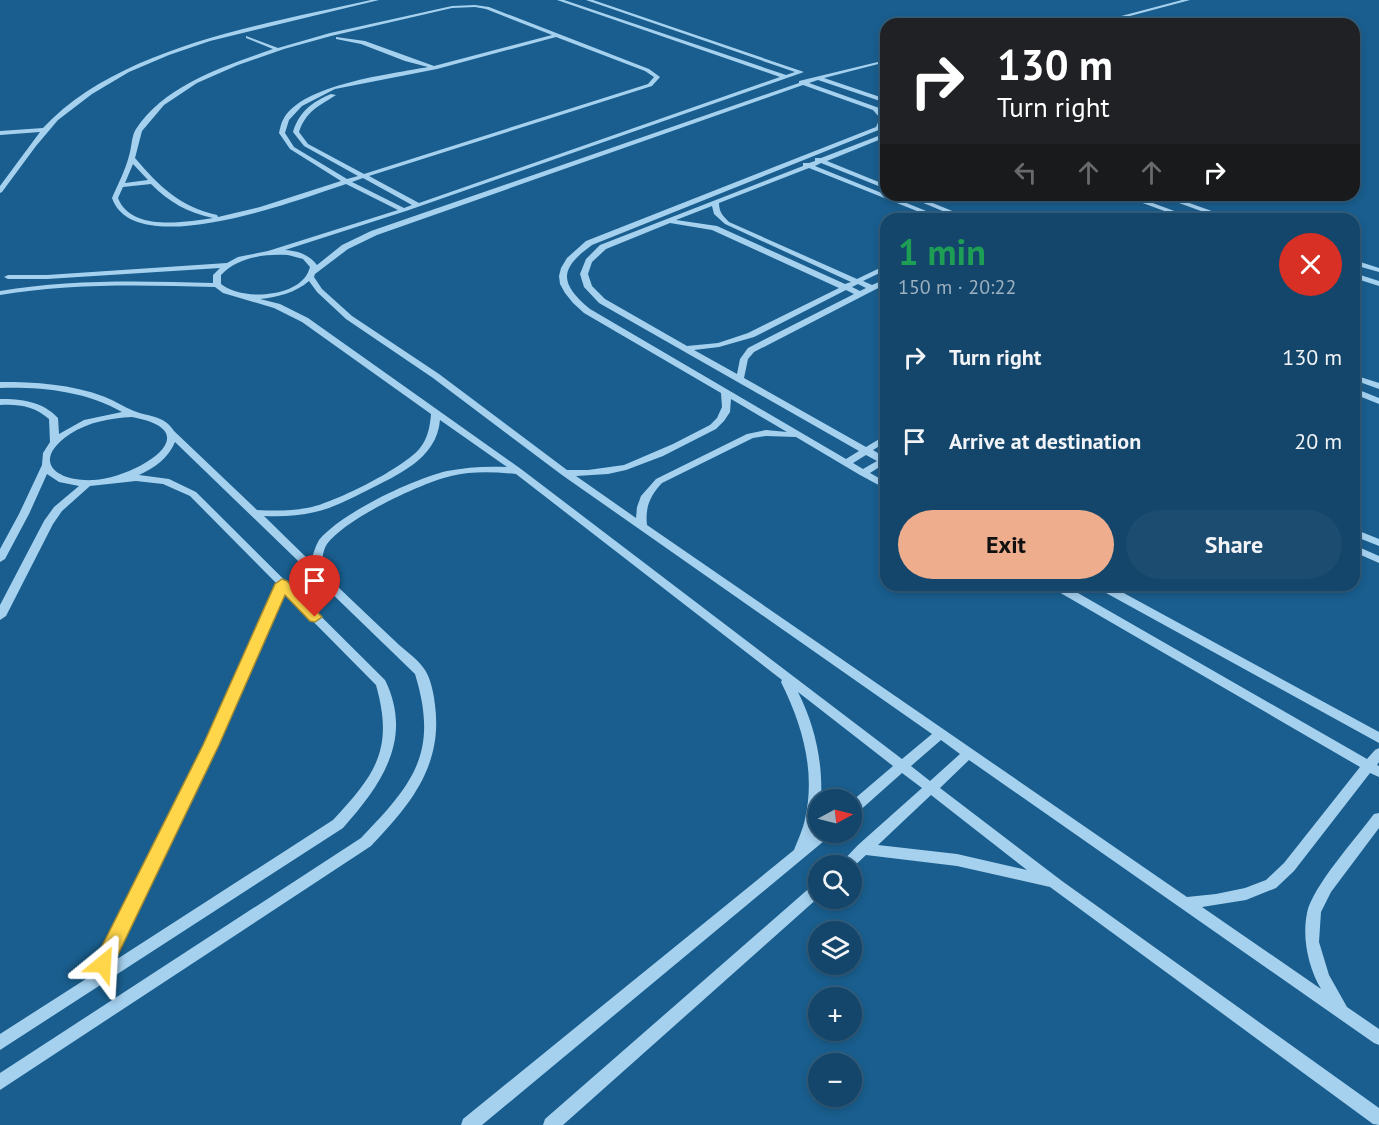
<!DOCTYPE html>
<meta charset="utf-8">
<style>
:root{--surface:#13466a;--page:#1c4d70;--text:#f1f3f6;--muted:#9db1c1;--line:#325e7e;--accent:#eead8d}
body{margin:0;font-family:"PT Sans",sans-serif;background:var(--page);color:var(--text);height:100vh;display:flex;flex-direction:column;font-size:22px;white-space:nowrap}
*{box-sizing:border-box;margin:0}
p{font-size:20px;color:var(--muted)}
.icon{flex:none;width:33px;height:33px;fill:none;stroke:currentColor;stroke-width:2;stroke-linecap:round;stroke-linejoin:round}
.map{position:relative;flex:1;overflow:hidden}
.drawer{position:absolute;left:880px;top:213px;width:480px;height:378px;display:flex;flex-direction:column;background:var(--surface);border-radius:18px;box-shadow:0 3px 9px #0003,0 0 0 2px var(--line)}
.drawer>*{flex:none}
.banner{position:absolute;left:880px;top:18px;width:480px;height:183px;border-radius:18px;box-shadow:0 3px 9px #0003,0 0 0 2px var(--line);background:#202124;color:#fff;overflow:hidden}
.needle{width:39px;rotate:83deg}
.controls{position:absolute;left:808px;top:789px;display:grid;gap:12px}
.controls a{display:grid;place-items:center;width:54px;height:54px;border-radius:50%;background:var(--surface);box-shadow:0 3px 9px #0003,0 0 0 2px var(--line);font-size:30px}
.pin{position:absolute;display:grid;place-items:center;width:51px;height:51px;color:#fff;margin:-62px -26px;border-radius:50% 50% 50% 0;rotate:-45deg;box-shadow:0 0 6px #0007}
.pin .icon{rotate:45deg}
.me{position:absolute;width:66px;margin:-33px;rotate:27deg;stroke-linejoin:round;filter:drop-shadow(0 0 4px #0008)}
.turn{display:flex;align-items:center;gap:21px;height:126px;padding:0 18px;font-size:27px}
.turn .icon{width:78px;height:78px;stroke-width:2.5}
.turn b{display:block;font-size:42px;line-height:51px}
.lanes{display:flex;align-items:center;height:57px;padding:0 18px;background:#0003;justify-content:center;gap:30px;direction:ltr}
.lanes .off{opacity:.35}
.round{display:grid;place-items:center;flex:none;width:63px;height:63px;border-radius:32px;background:var(--page)}
.summary{display:flex;align-items:center;justify-content:space-between;height:102px;padding:0 18px}
h1{font-size:36px;font-weight:700;line-height:45px;color:#1e9e55}
.cta{display:flex;gap:12px;margin-top:auto;padding:12px 18px}
.cta a{flex:1;height:69px;border-radius:36px;background:var(--accent);color:#111;font-size:24px;font-weight:700;line-height:69px;text-align:center}
.cta a+a{background:var(--page);color:var(--text)}
ul{padding:0;list-style:none}
li{display:flex;align-items:center;gap:18px;height:84px;padding:0 18px}
li div{flex:1}
li b{display:block;font-size:22px}
li em{font-style:normal}
.map>svg:first-child{display:block}
</style>
<div class="map">
<svg width="1379" height="1125" viewBox="0 0 1379 1125">
<rect width="100%" height="100%" fill="#195e8e"/>
<g fill="none" stroke-linecap="round" stroke-linejoin="round">
<path fill="#a5d1ef" fill-rule="evenodd" d="M 371,0 L 379,0 L 210,41 L 169,55 L 129,72 L 92,94 L 58,120 L 36,146 L 2,192 L 0,193 L 0,186 L 40,132 L 0,135 L 0,131 L 43,128 C 119,46 266,24 371,0 Z
M 557,0 L 564,0 L 786,75 L 795,72 L 586,0 L 593,0 L 804,72 L 406,211 L 285,250 C 298,251 308,254 317,265 L 342,245 L 371,231 L 799,83 L 799,81 L 886,60 L 886,62 L 824,78 L 886,99 L 886,103 L 818,80 L 809,83 L 882,109 L 881,112 L 886,118 L 881,129 L 592,245 C 559,269 559,283 590,309 L 846,459 L 859,451 L 599,303 L 584,287 L 580,274 L 586,259 L 600,245 L 803,166 L 803,163 L 809,163 L 815,161 L 815,158 L 821,158 L 886,133 L 886,137 L 827,161 L 886,185 L 886,189 L 821,163 L 815,166 L 946,219 L 937,219 L 809,168 L 719,203 C 719,212 723,216 729,222 L 857,279 L 886,265 L 886,270 L 863,281 L 872,285 L 886,279 L 886,284 L 754,352 L 748,359 L 744,378 L 866,447 L 886,435 L 886,442 L 873,450 L 884,457 L 886,456 L 886,465 L 884,464 L 870,473 L 886,482 L 886,489 L 860,475 L 796,437 L 766,436 L 753,438 L 662,483 C 650,496 645,507 647,525 L 1187,897 L 1216,894 L 1245,888 L 1266,880 L 1284,863 L 1360,767 L 1052,588 L 1051,585 L 1064,585 L 1367,759 L 1375,750 L 1379,748 L 1379,762 L 1377,765 L 1379,766 L 1379,777 L 1370,773 L 1294,871 L 1276,888 L 1246,900 L 1202,907 L 1321,989 C 1308,967 1302,938 1307,913 C 1312,887 1357,837 1374,814 L 1379,813 L 1379,828 L 1331,892 L 1321,912 L 1319,942 L 1329,975 L 1347,1007 L 1379,1029 L 1379,1045 L 1374,1043 L 969,760 L 940,788 L 1062,881 L 1379,1108 L 1379,1125 L 1373,1124 L 1050,887 L 957,866 L 866,855 L 852,868 L 852,866 L 838,866 L 858,845 L 922,788 L 902,773 L 857,813 L 852,814 L 852,801 L 893,766 L 798,692 C 815,726 823,762 821,800 L 819,800 L 819,818 L 814,834 L 819,829 L 819,832 L 831,832 L 830,836 L 482,1125 L 461,1125 L 463,1119 L 794,850 C 798,840 803,829 805,819 C 816,771 802,724 781,682 L 782,680 L 516,474 C 494,472 472,471 451,476 C 421,483 345,519 327,544 C 322,552 322,562 321,571 C 346,594 370,618 395,641 C 404,650 418,659 425,670 C 431,679 434,695 435,705 C 443,766 410,805 371,846 L 0,1090 L 0,1073 L 361,838 C 414,783 439,752 415,674 L 175,442 C 168,459 154,468 139,475 L 169,479 L 196,492 L 385,680 C 414,739 381,785 343,828 L 0,1050 L 0,1034 L 89,977 L 205,745 L 277,584 L 190,496 L 163,484 L 136,481 L 90,486 L 62,511 L 53,524 L 6,616 L 0,620 L 0,605 L 44,521 L 54,507 L 79,486 L 59,482 L 47,474 L 29,514 L 5,559 L 0,562 L 0,549 L 19,514 L 42,465 L 43,453 L 50,442 L 49,419 C 34,406 19,404 0,405 L 0,399 C 21,399 42,401 58,418 L 59,434 L 84,420 L 122,412 C 84,391 43,387 0,388 L 0,382 C 36,382 71,384 105,397 C 115,401 124,407 134,411 C 149,417 164,415 174,431 L 257,510 C 275,511 294,511 312,507 C 337,501 404,468 420,448 C 428,438 430,426 431,414 L 302,322 L 274,308 L 223,293 L 215,287 C 144,285 70,283 0,295 L 0,291 C 69,279 143,281 213,283 L 213,275 L 220,268 L 47,279 L 8,279 L 4,277 L 8,275 L 47,275 L 227,263 L 238,257 L 268,251 L 398,210 L 346,184 C 301,199 134,263 112,198 C 118,184 125,171 129,156 C 132,147 131,137 136,129 C 166,84 225,66 273,49 L 246,38 L 246,36 L 278,48 L 330,33 L 452,6 L 475,5 L 489,7 L 649,69 L 660,77 L 652,86 L 369,176 L 419,203 L 780,77 ZM 475,7 L 486,9 L 552,35 L 434,66 L 365,41 L 336,37 L 336,39 L 361,44 L 405,61 L 428,67 C 392,74 301,84 283,120 C 281,123 280,129 279,133 L 290,149 L 341,181 L 260,207 L 218,217 L 217,215 C 179,206 160,187 135,158 L 142,131 L 164,105 L 197,83 L 238,65 L 284,49 L 331,36 L 452,8 ZM 556,37 L 645,71 L 654,77 L 648,84 L 364,174 L 308,144 L 299,132 C 306,111 319,106 336,95 L 331,94 C 312,102 299,112 293,132 L 304,146 L 358,176 L 347,179 L 294,147 L 285,133 L 289,120 L 302,106 L 335,89 L 437,69 ZM 803,85 L 873,110 L 880,118 L 876,127 L 586,241 L 567,258 L 561,268 L 559,276 L 560,284 L 565,293 L 573,303 L 584,313 L 721,393 L 722,407 L 717,418 L 710,425 L 673,444 L 624,465 L 588,470 L 567,470 L 439,374 L 352,316 L 322,289 L 314,277 L 315,274 L 348,249 L 377,235 ZM 133,164 L 148,180 L 125,183 ZM 363,178 L 412,205 L 404,208 L 352,182 ZM 151,184 C 169,202 188,213 213,218 C 185,222 131,232 118,198 L 123,187 ZM 712,206 L 714,214 L 725,224 L 851,282 L 845,284 L 717,226 L 676,220 ZM 670,223 L 712,230 L 839,288 L 748,333 L 718,343 L 687,346 L 605,299 L 592,286 L 588,274 L 592,262 L 606,249 ZM 288,255 L 303,259 L 310,267 C 309,270 308,273 306,276 C 291,298 240,300 221,284 L 221,275 C 238,257 264,254 288,255 ZM 309,281 L 317,292 L 346,319 L 433,378 L 562,475 L 932,734 L 902,759 L 521,469 L 308,318 L 280,304 L 260,299 C 278,297 295,293 309,281 ZM 858,284 L 866,288 L 860,291 L 852,287 ZM 846,290 L 854,294 L 748,348 L 740,359 L 737,374 L 694,350 L 719,347 L 754,337 ZM 731,399 L 787,432 L 766,430 L 747,434 L 656,479 L 641,496 L 637,507 L 636,518 L 576,476 L 608,474 L 626,470 L 663,456 L 716,429 L 724,421 L 730,412 ZM 132,417 C 213,432 134,478 94,480 C 56,482 30,461 70,434 C 89,422 110,418 132,417 ZM 440,420 L 507,467 C 487,466 467,467 447,471 C 413,479 341,513 319,540 C 315,547 313,554 311,562 L 264,516 C 281,517 298,516 315,512 C 333,508 350,499 366,491 C 397,475 437,459 440,420 ZM 866,455 L 877,461 L 863,469 L 853,463 ZM 284,592 L 376,685 C 394,749 376,774 333,820 L 111,963 L 217,745 ZM 941,740 L 960,754 L 930,781 L 911,766 ZM 931,795 L 1027,870 L 957,854 L 878,845 Z
M 1182,0 L 1190,0 L 1100,24 L 1091,24 Z
M 904,195 L 913,195 L 972,219 L 962,219 Z
M 1121,195 L 1131,195 L 1196,219 L 1186,219 Z
M 1157,195 L 1167,195 L 1234,219 L 1223,219 Z
M 1354,260 L 1379,268 L 1379,272 L 1354,265 Z
M 1354,273 L 1379,281 L 1379,286 L 1354,278 Z
M 1354,375 L 1379,383 L 1379,389 L 1354,380 Z
M 1354,388 L 1379,398 L 1379,404 L 1354,394 Z
M 1354,529 L 1379,539 L 1379,546 L 1354,536 Z
M 1354,545 L 1379,556 L 1379,563 L 1354,552 Z
M 1096,585 L 1109,585 L 1379,732 L 1379,743 L 1097,588 Z
M 819,882 L 819,897 L 563,1125 L 543,1125 L 545,1119 L 814,884 Z"/>
</g>
<path fill="#ffd54a" stroke="#a68a30" stroke-width="1.5" d="M 282,579 L 287,581 L 322,617 L 315,622 L 310,621 L 285,595 L 219,745 L 110,971 L 103,973 L 96,971 L 94,964 L 96,958 L 203,745 L 275,584 Z"/>
</svg>
<div class="controls">
<a><svg class="needle" viewBox="-14 -14 28 28"><path d="M0-13l5 13h-10z" fill="#e53935"/><path d="M0 13l5-13h-10z" fill="#9db1c1"/></svg></a>
<a><svg class="icon" aria-label="search" viewBox="0 0 24 24"><circle cx="10" cy="10" r="6"/><path d="M15 15l6 6"/></svg></a>
<a><svg class="icon" aria-label="layers" viewBox="0 0 24 24"><path d="M12 4l9 5-9 5-9-5zM3 14l9 5 9-5"/></svg></a>
<a>+</a>
<a>−</a>
</div>
<div class="pin" style="left:315px;top:617px;background:#d93025"><svg class="icon" aria-label="arrive" viewBox="0 0 24 24"><path d="M6 21V4h12l-3 4 3 4H6"/></svg></div>
<svg class="me" style="left:103px;top:964px" viewBox="-20 -20 40 40"><path d="M0-17L14 15 0 8-14 15z" fill="#ffd54a" stroke="#fff" stroke-width="4"/></svg>
<div class="banner">
<div class="turn"><svg class="icon" aria-label="right" viewBox="0 0 24 24"><path d="M7 20v-9h11M14 6l5 5-5 5"/></svg><div><b>130 m</b>Turn right</div></div>
<div class="lanes"><svg class="icon off" aria-label="left" viewBox="0 0 24 24"><path d="M17 20v-9H6M10 6l-5 5 5 5"/></svg><svg class="icon off" aria-label="ahead" viewBox="0 0 24 24"><path d="M12 20V5M6 11l6-6 6 6"/></svg><svg class="icon off" aria-label="ahead" viewBox="0 0 24 24"><path d="M12 20V5M6 11l6-6 6 6"/></svg><svg class="icon" aria-label="right" viewBox="0 0 24 24"><path d="M7 20v-9h11M14 6l5 5-5 5"/></svg></div>
</div>
<section class="drawer">
<div class="summary"><div><h1>1 min</h1><p>150 m · 20:22</p></div><a class="round" style="background:#d93025;color:#fff"><svg class="icon" aria-label="close" viewBox="0 0 24 24"><path d="M6 6l12 12M18 6L6 18"/></svg></a></div>
<ul>
<li><svg class="icon" aria-label="right" viewBox="0 0 24 24"><path d="M7 20v-9h11M14 6l5 5-5 5"/></svg><div><b>Turn right</b></div><em>130 m</em></li>
<li><svg class="icon" aria-label="arrive" viewBox="0 0 24 24"><path d="M6 21V4h12l-3 4 3 4H6"/></svg><div><b>Arrive at destination</b></div><em>20 m</em></li>
</ul>
<div class="cta"><a>Exit</a><a>Share</a></div>
</section>
</div>
